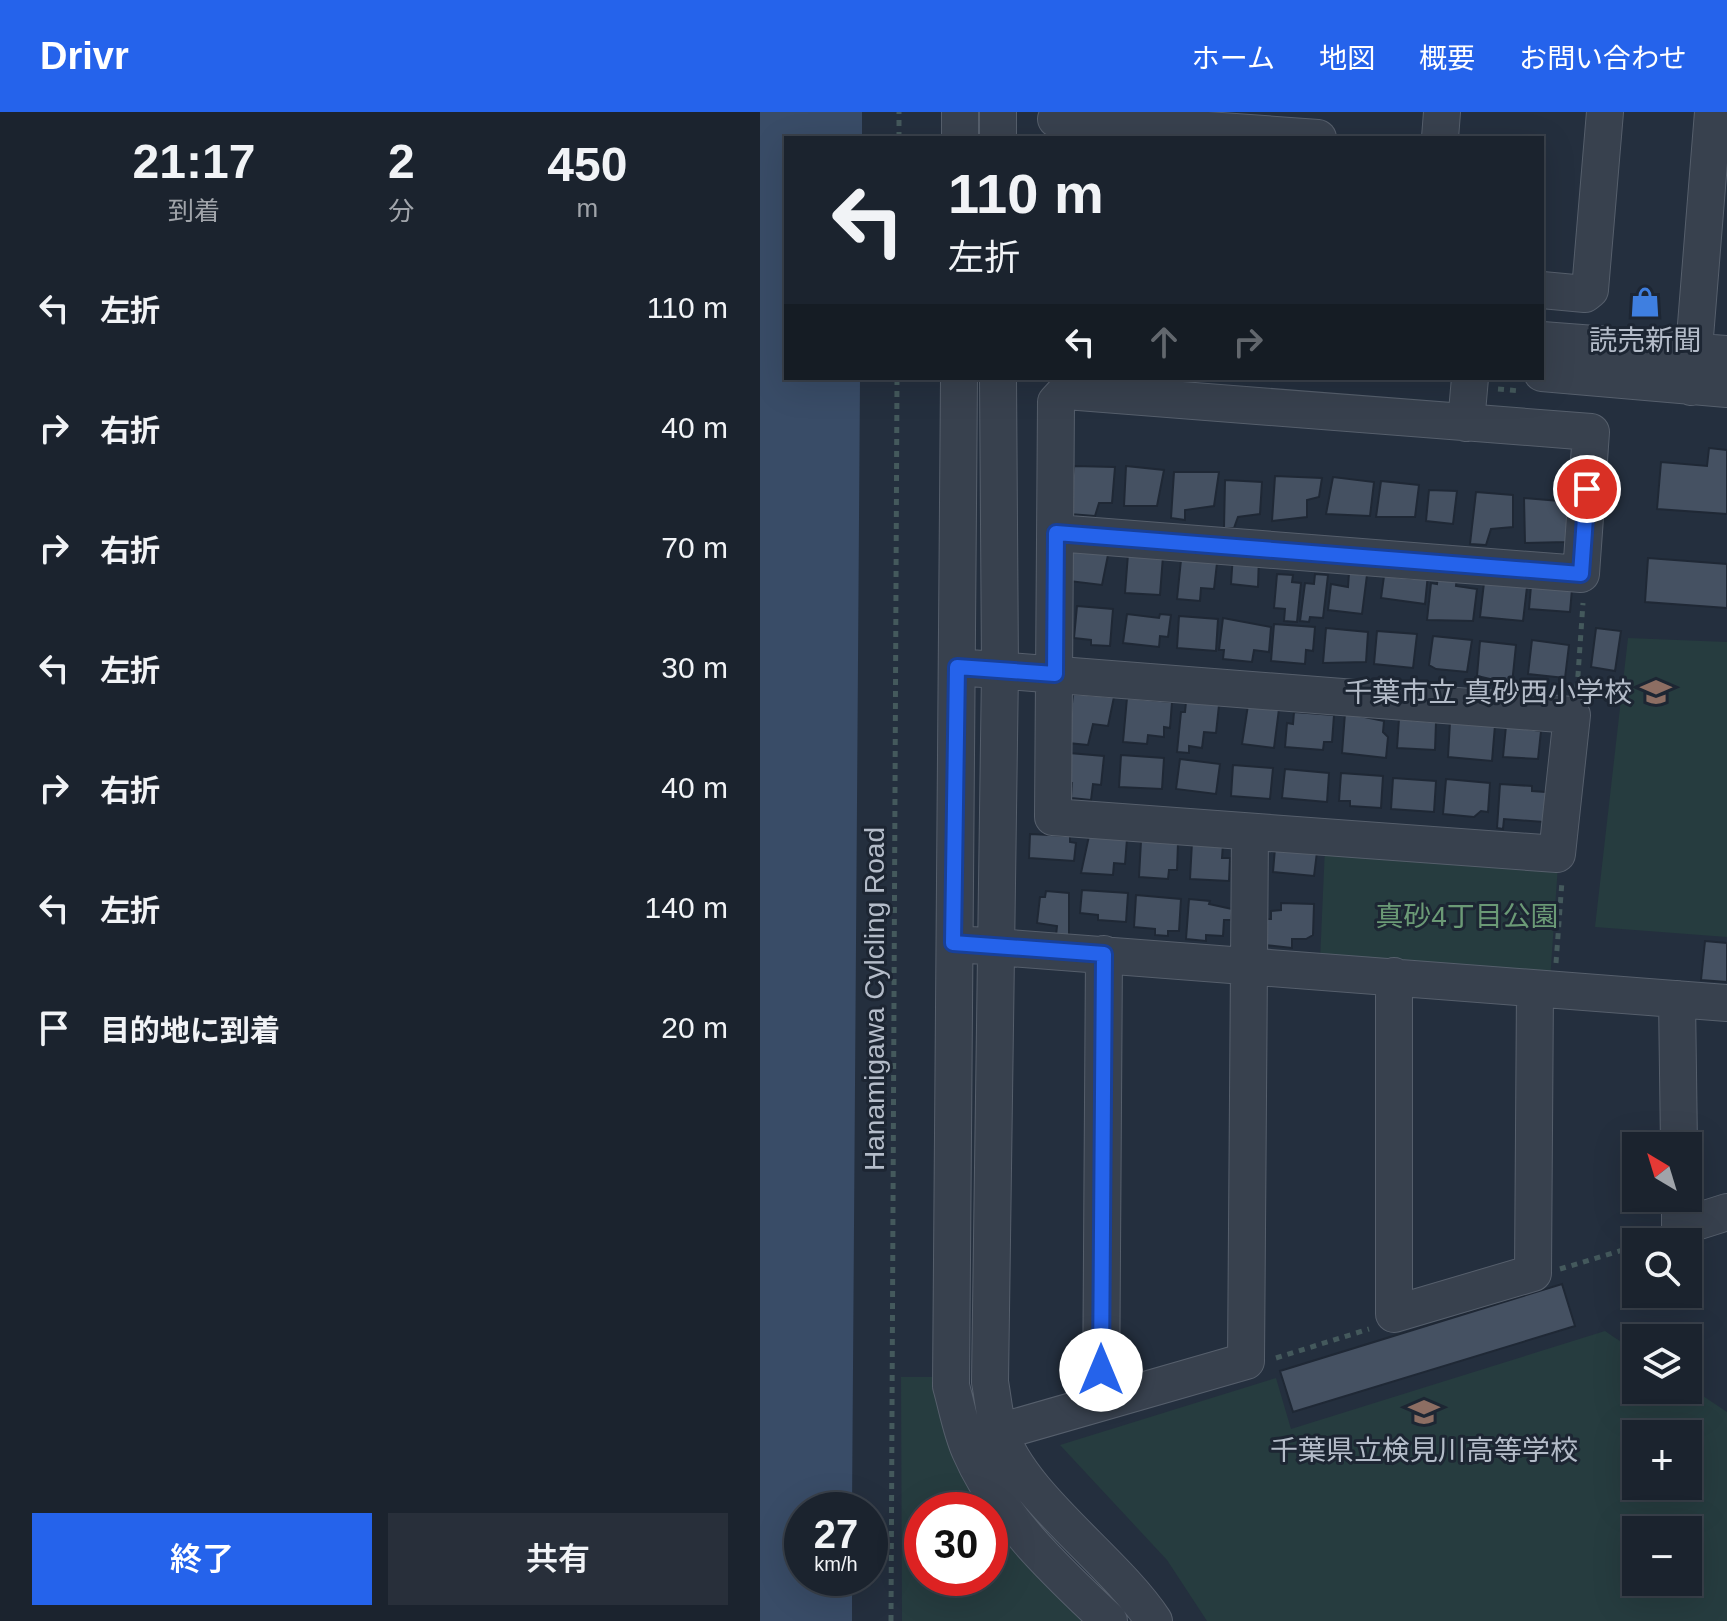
<!DOCTYPE html>
<html lang="ja">
<meta charset="utf-8">
<style>
:root{--surface:#1b232e;--page:#282f3a;--text:#f1f3f6;--muted:#a0a4aa;--line:#39404a;--accent:#2563eb}
body{margin:0;font-family:Arial,"Noto Sans JP",sans-serif;background:var(--page);color:var(--text);height:100vh;display:flex;flex-direction:column;font-size:30px;white-space:nowrap}
*{box-sizing:border-box;margin:0}
p{font-size:26px;color:var(--muted)}
.icon{flex:none;width:44px;height:44px;fill:none;stroke:currentColor;stroke-width:2;stroke-linecap:round;stroke-linejoin:round}
.map{position:relative;flex:1;overflow:hidden}
.details{display:flex;flex-direction:column;background:var(--surface);width:760px}
.details>*{flex:none}
.guide{position:absolute;left:24px;top:24px;width:760px;height:244px;border-radius:0px;box-shadow:0 8px 32px #0002,0 0 0 2px var(--line);background:#1b232e;color:var(--text);overflow:hidden}
.needle{width:52px;rotate:322deg}
.buttons{position:absolute;left:862px;top:1020px;display:grid;gap:16px}
.buttons a{display:grid;place-items:center;width:80px;height:80px;border-radius:0px;background:var(--surface);box-shadow:0 8px 32px #0002,0 0 0 2px var(--line);font-size:40px}
.speed{position:absolute;left:24px;top:1380px;display:flex;gap:16px;font-size:40px;font-weight:700;text-align:center}
.speed>*{display:grid;place-content:center;width:104px;height:104px;border-radius:50%;background:var(--surface);box-shadow:0 8px 32px #0002,0 0 0 2px var(--line);line-height:1}
.speed small{font-size:20px;font-weight:400}
.speed .limit{border:12px solid #d22;background:#fff;color:#111}
.pin{position:absolute;display:grid;place-items:center;width:68px;height:68px;color:#fff;margin:-34px;border:4px solid #fff;border-radius:50%;box-shadow:0 2px 8px #0007}
.me{position:absolute;width:88px;margin:-44px;rotate:0deg;stroke-linejoin:round;filter:drop-shadow(0 0 6px #0008)}
.turn{display:flex;align-items:center;gap:28px;height:168px;padding:0 32px;font-size:36px}
.turn .icon{width:104px;height:104px;stroke-width:2.5}
.turn b{display:block;font-size:56px;line-height:68px}
.lanes{display:flex;align-items:center;height:76px;padding:0 32px;background:#0003;justify-content:center;gap:40px;direction:ltr}
.lanes .off{opacity:.35}
.eta{display:flex;justify-content:space-evenly;align-items:center;height:136px;text-align:center}
.eta b{font-size:48px;font-weight:600;line-height:56px}
.cta{display:flex;gap:16px;margin-top:auto;padding:16px 32px}
.cta a{flex:1;height:92px;border-radius:0px;background:var(--accent);color:#fff;font-size:32px;font-weight:600;line-height:92px;text-align:center}
.cta a+a{background:var(--page);color:var(--text)}
ul{padding:0;list-style:none}
li{display:flex;align-items:center;gap:24px;height:120px;padding:0 32px}
li div{flex:1}
li b{display:block;font-size:30px}
li em{font-style:normal}
header{display:flex;align-items:center;gap:48px;box-sizing:border-box;height:112px;padding:0 40px;background:var(--accent);color:#fff}
header strong{font-size:38px}
nav{display:flex;gap:44px;margin-inline-start:auto;font-size:28px}
main{display:flex;flex:1;min-height:0}
.map>svg:first-child{display:block}
</style>
<header>
<strong>Drivr</strong>
<nav><a>ホーム</a><a>地図</a><a>概要</a><a>お問い合わせ</a></nav>
</header>
<main>
<section class="details">
<div class="eta">
<div><b>21:17</b><p>到着</p></div>
<div><b>2</b><p>分</p></div>
<div><b>450</b><p>m</p></div>
</div>
<ul>
<li><svg class="icon" aria-label="left" viewBox="0 0 24 24"><path d="M17 20v-9H6M10 6l-5 5 5 5"/></svg><div><b>左折</b></div><em>110 m</em></li>
<li><svg class="icon" aria-label="right" viewBox="0 0 24 24"><path d="M7 20v-9h11M14 6l5 5-5 5"/></svg><div><b>右折</b></div><em>40 m</em></li>
<li><svg class="icon" aria-label="right" viewBox="0 0 24 24"><path d="M7 20v-9h11M14 6l5 5-5 5"/></svg><div><b>右折</b></div><em>70 m</em></li>
<li><svg class="icon" aria-label="left" viewBox="0 0 24 24"><path d="M17 20v-9H6M10 6l-5 5 5 5"/></svg><div><b>左折</b></div><em>30 m</em></li>
<li><svg class="icon" aria-label="right" viewBox="0 0 24 24"><path d="M7 20v-9h11M14 6l5 5-5 5"/></svg><div><b>右折</b></div><em>40 m</em></li>
<li><svg class="icon" aria-label="left" viewBox="0 0 24 24"><path d="M17 20v-9H6M10 6l-5 5 5 5"/></svg><div><b>左折</b></div><em>140 m</em></li>
<li><svg class="icon" aria-label="arrive" viewBox="0 0 24 24"><path d="M6 21V4h12l-3 4 3 4H6"/></svg><div><b>目的地に到着</b></div><em>20 m</em></li>
</ul>
<div class="cta"><a>終了</a><a>共有</a></div>
</section>
<div class="map">
<svg width="967" height="1509" viewBox="0 0 967 1509">
<rect width="100%" height="100%" fill="#242f3e"/>
<path fill="#263c3f" fill-rule="evenodd" d="M 868,526 L 967,530 L 967,825 L 835,815 Z
M 565,735 L 798,753 L 790,869 L 560,849 Z
M 845,1219 L 876,1240 L 876,1278 L 928,1278 L 928,1274 L 967,1300 L 967,1509 L 447,1509 L 407,1448 L 300,1333 L 516,1266 L 531,1317 ZM 928,1322 L 928,1374 L 876,1374 L 876,1322 ZM 876,1418 L 928,1418 L 928,1470 L 876,1470 Z
M 141,1265 L 179,1265 L 229,1398 L 162,1398 L 162,1466 L 230,1466 L 230,1399 L 335,1509 L 142,1509 Z"/>
<path fill="#394c67" d="M 0,0 L 102,0 L 102,26 L 26,26 L 26,266 L 100,266 L 92,1398 L 42,1398 L 42,1466 L 92,1466 L 92,1509 L 0,1509 Z"/>
<path fill="#455162" stroke="#1f2835" stroke-width="2" d="M 949,336 L 967,338 L 967,402 L 897,397 L 901,350 L 947,354 Z
M 314,354 L 355,355 L 352,391 L 339,391 L 335,404 L 309,402 Z
M 366,354 L 404,358 L 397,394 L 364,394 Z
M 414,360 L 459,360 L 454,394 L 425,398 L 425,408 L 411,406 Z
M 515,364 L 562,366 L 559,385 L 547,388 L 547,405 L 512,409 Z
M 573,365 L 614,370 L 610,404 L 566,402 Z
M 465,368 L 502,370 L 500,402 L 478,405 L 474,416 L 464,416 Z
M 621,369 L 659,373 L 655,405 L 616,405 Z
M 669,378 L 697,379 L 693,412 L 666,409 Z
M 716,380 L 753,383 L 753,415 L 731,417 L 726,433 L 710,432 Z
M 764,386 L 812,390 L 807,430 L 765,431 Z
M 313,437 L 348,443 L 342,473 L 309,469 Z
M 368,442 L 403,444 L 400,483 L 365,481 Z
M 473,442 L 499,443 L 498,475 L 471,472 Z
M 888,446 L 967,452 L 967,496 L 885,490 Z
M 421,448 L 457,451 L 454,477 L 441,476 L 440,489 L 417,487 Z
M 589,461 L 607,463 L 602,502 L 568,498 L 571,472 L 588,475 Z
M 655,461 L 668,462 L 665,492 L 621,486 L 624,464 L 654,467 Z
M 517,462 L 533,463 L 532,470 L 541,471 L 537,510 L 524,509 L 525,497 L 514,496 Z
M 555,462 L 568,463 L 563,506 L 550,505 L 549,510 L 540,509 L 545,471 L 554,472 Z
M 678,463 L 697,465 L 696,474 L 717,477 L 713,509 L 667,508 L 671,471 L 677,472 Z
M 724,471 L 767,475 L 763,509 L 720,505 Z
M 771,474 L 812,477 L 810,500 L 769,497 Z
M 317,494 L 353,497 L 350,534 L 331,533 L 331,528 L 314,526 Z
M 367,502 L 399,506 L 400,502 L 411,503 L 408,525 L 400,524 L 399,535 L 363,531 Z
M 419,504 L 458,507 L 456,539 L 417,536 Z
M 463,506 L 511,515 L 509,540 L 494,538 L 492,550 L 463,547 L 464,538 L 459,538 Z
M 514,512 L 555,515 L 553,539 L 546,538 L 545,552 L 511,549 Z
M 566,516 L 608,520 L 606,550 L 563,551 Z
M 836,516 L 861,519 L 855,559 L 831,555 Z
M 617,519 L 657,522 L 653,556 L 614,552 Z
M 673,524 L 712,528 L 707,560 L 676,557 L 669,553 Z
M 772,528 L 809,533 L 805,566 L 768,562 Z
M 720,529 L 756,533 L 752,572 L 717,564 Z
M 313,582 L 354,585 L 348,614 L 333,612 L 328,633 L 308,631 Z
M 367,586 L 412,590 L 410,616 L 404,615 L 404,625 L 388,623 L 387,632 L 363,630 Z
M 426,590 L 459,593 L 456,621 L 444,620 L 442,636 L 429,634 L 429,641 L 417,640 L 421,600 L 425,600 Z
M 488,593 L 519,597 L 514,636 L 482,632 Z
M 534,600 L 574,603 L 572,630 L 564,630 L 563,638 L 525,635 L 527,611 L 533,612 Z
M 585,601 L 624,609 L 623,620 L 628,625 L 626,646 L 582,641 Z
M 639,607 L 676,610 L 675,638 L 637,636 Z
M 690,610 L 735,613 L 732,649 L 688,645 Z
M 746,614 L 781,619 L 778,647 L 743,645 Z
M 309,641 L 344,644 L 341,673 L 333,672 L 331,688 L 311,686 L 312,671 L 306,671 Z
M 361,643 L 404,646 L 402,677 L 359,675 Z
M 420,647 L 460,652 L 456,682 L 416,677 Z
M 473,653 L 513,656 L 510,687 L 471,684 Z
M 525,657 L 569,661 L 567,690 L 522,686 Z
M 581,661 L 623,664 L 621,696 L 590,694 L 590,689 L 579,689 Z
M 633,666 L 676,669 L 674,700 L 631,697 Z
M 686,667 L 730,671 L 728,700 L 721,699 L 714,705 L 683,702 Z
M 740,672 L 772,674 L 772,679 L 786,680 L 784,710 L 744,707 L 743,717 L 737,716 Z
M 270,722 L 310,724 L 310,730 L 316,731 L 314,749 L 269,746 Z
M 329,724 L 367,727 L 365,752 L 354,751 L 353,763 L 321,761 Z
M 381,729 L 418,731 L 417,758 L 409,758 L 408,767 L 379,765 Z
M 432,730 L 463,732 L 462,746 L 470,746 L 469,769 L 430,767 Z
M 515,736 L 557,740 L 554,764 L 513,760 Z
M 322,778 L 368,781 L 366,810 L 338,808 L 338,803 L 320,801 Z
M 286,779 L 309,781 L 309,826 L 296,824 L 297,814 L 277,811 L 280,785 L 285,785 Z
M 376,783 L 421,787 L 419,819 L 408,819 L 408,824 L 395,823 L 395,817 L 374,815 Z
M 429,787 L 450,789 L 449,792 L 472,797 L 471,808 L 464,808 L 463,824 L 446,823 L 446,829 L 426,827 Z
M 521,791 L 554,792 L 553,823 L 546,827 L 532,827 L 532,836 L 505,833 L 507,807 L 511,807 L 511,799 L 521,798 Z
M 945,829 L 967,831 L 967,870 L 941,868 Z
M 802,1172 L 815,1214 L 533,1300 L 520,1259 Z"/>
<g fill="none" stroke-linecap="round" stroke-linejoin="round">
<g stroke="#565f6c" stroke-width="38">
<path id="minor" d="M 200,0 L 200,26
M 296,7 L 558,26
M 238,26 L 238,0
M 680,26 L 682,0
M 782,178 L 825,182 L 830,178 L 845,0
M 782,228 L 967,242
M 782,261 L 967,277
M 199,266 L 191,1274 C 197,1295 201,1319 210,1339 C 239,1406 296,1459 349,1509
M 238,266 L 240,558 L 230,1270 C 233,1286 234,1303 239,1318 C 259,1384 354,1448 394,1509
M 931,275 L 953,0
M 706,311 L 710,266
M 197,555 L 812,603 L 797,742 L 293,705 C 294,566 296,428 296,290 L 306,279 L 831,320 L 821,462 L 296,421
M 211,833 L 967,891
M 634,864 L 634,1202 L 773,1161 L 775,877
M 917,887 L 919,1034
M 920,1086 L 920,1115 L 967,1100
M 341,1290 L 344,842
M 220,1329 L 239,1320 L 486,1249 L 490,720"/>
</g>
<path stroke="#44595c" stroke-width="5" stroke-dasharray="6 6" stroke-linecap="butt" d="M 139,26 L 139,0
M 738,277 L 760,279
M 817,577 L 823,491
M 796,851 L 802,769
M 800,1157 L 876,1134
M 516,1246 L 609,1217
M 131,1509 L 137,266"/>
<use href="#minor" stroke="#38414e" stroke-width="36"/>
</g>
<g fill="none" stroke-linecap="round" stroke-linejoin="round">
<g stroke="#184099" stroke-width="20">
<path id="route" d="M 341,1258 L 344,842 L 193,831 L 197,555 L 295,562 L 296,421 L 821,462 L 827,377"/>
</g>
<use href="#route" stroke="#2563eb" stroke-width="14"/>
</g>
<defs>
<g id="shop-bare" transform="scale(2.4)"><path d="M-5-2.5h2.3a2.7 3.5 0 0 1 5.4 0H5L5.5 6h-11ZM-1.5-2.5h3a1.5 2.3 0 0 0-3 0Z" fill="#3f7fe0" stroke="#1d2633" stroke-width="2.5" paint-order="stroke"/></g>
<g id="school-bare" transform="scale(2.4)"><path d="M0-5L7-2L0 1L-7-2ZM-4 1L0 2.5L4 1V4Q0 6-4 4Z" fill="#8d6e63" stroke="#1d2633" stroke-width="2.5" paint-order="stroke"/></g>
</defs>
<g fill-rule="evenodd">
<use href="#shop-bare" x="885" y="190"/>
<use href="#school-bare" x="896" y="580"/>
<use href="#school-bare" x="664" y="1300"/>
</g>
<g text-anchor="middle" stroke-width="6" stroke-linejoin="round" paint-order="stroke">
<g font-size="28" fill="#b4bcc9" stroke="#1d2633">
<text x="885" y="238">読売新聞</text>
<text x="872" y="590" text-anchor="end">千葉市立 真砂西小学校</text>
<text x="664" y="1348">千葉県立検見川高等学校</text>
</g>
<g font-size="28" fill="#6b9a76" stroke="#1d2633">
<text x="707" y="814">真砂4丁目公園</text>
</g>
<g font-size="28" fill="#b4bcc9" stroke="#1d2633">
<text transform="translate(114 887) rotate(-90)" y="10">Hanamigawa Cylcling Road</text>
</g>
</g>
</svg>
<div class="buttons">
<a><svg class="needle" viewBox="-14 -14 28 28"><path d="M0-13l5 13h-10z" fill="#e53935"/><path d="M0 13l5-13h-10z" fill="#a0a4aa"/></svg></a>
<a><svg class="icon" aria-label="search" viewBox="0 0 24 24"><circle cx="10" cy="10" r="6"/><path d="M15 15l6 6"/></svg></a>
<a><svg class="icon" aria-label="layers" viewBox="0 0 24 24"><path d="M12 4l9 5-9 5-9-5zM3 14l9 5 9-5"/></svg></a>
<a>+</a>
<a>−</a>
</div>
<div class="speed"><div>27<small>km/h</small></div><div class="limit">30</div></div>
<div class="pin" style="left:827px;top:377px;background:#d93025"><svg class="icon" aria-label="arrive" viewBox="0 0 24 24"><path d="M6 21V4h12l-3 4 3 4H6"/></svg></div>
<svg class="me" style="left:341px;top:1258px" viewBox="-20 -20 40 40"><circle r="19" fill="#fff"/><path d="M0-13L10 11 0 6-10 11z" fill="#2563eb"/></svg>
<div class="guide">
<div class="turn"><svg class="icon" aria-label="left" viewBox="0 0 24 24"><path d="M17 20v-9H6M10 6l-5 5 5 5"/></svg><div><b>110 m</b>左折</div></div>
<div class="lanes"><svg class="icon" aria-label="left" viewBox="0 0 24 24"><path d="M17 20v-9H6M10 6l-5 5 5 5"/></svg><svg class="icon off" aria-label="ahead" viewBox="0 0 24 24"><path d="M12 20V5M6 11l6-6 6 6"/></svg><svg class="icon off" aria-label="right" viewBox="0 0 24 24"><path d="M7 20v-9h11M14 6l5 5-5 5"/></svg></div>
</div>
</div>
</main>
